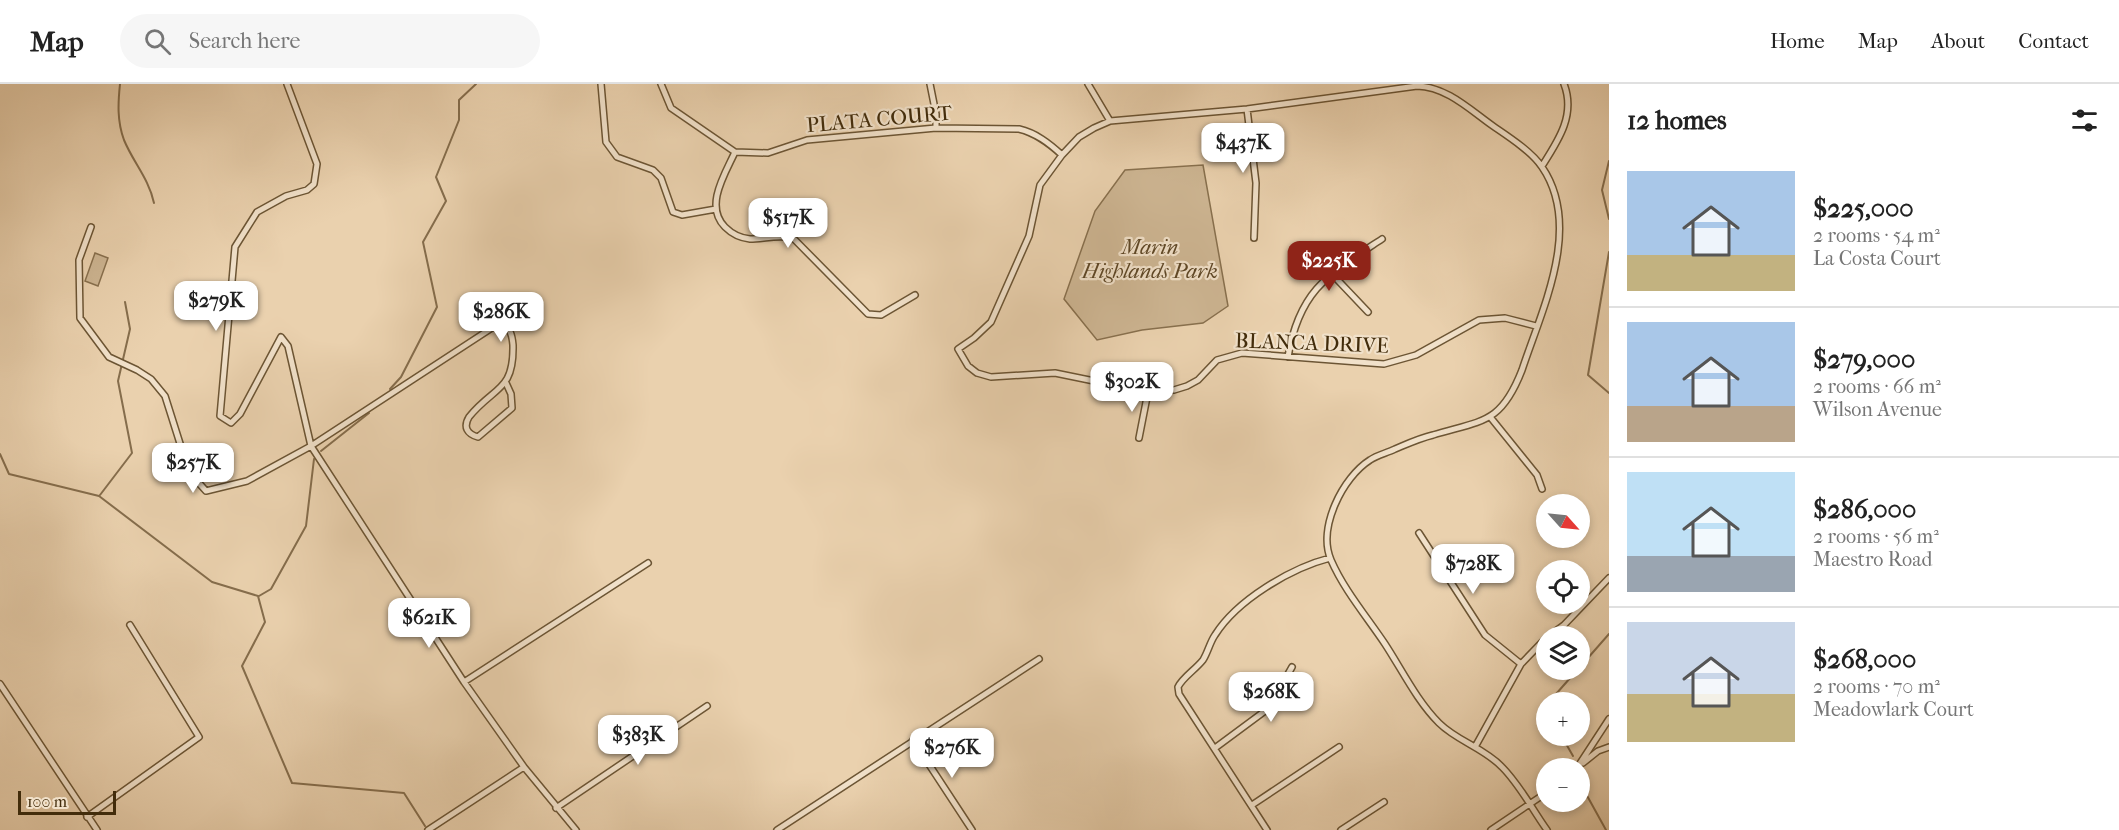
<!DOCTYPE html>
<html lang="en">
<head>
<meta charset="utf-8">
<style>
	:root { --surface:#fff; --page:#f6f6f6; --text:#222; --muted:#767676; --line:#e0e0e0; --accent:#8f2418 }
	body { margin:0; font-family:"IM FELL French Canon",serif; background:var(--page); color:var(--text); height:100vh; display:flex; flex-direction:column; font-size:22px; white-space:nowrap }
	* { box-sizing:border-box; margin:0 }
	p { font-size:20px; color:var(--muted) }
	.icon { flex:none; width:33px; height:33px; fill:none; stroke:currentColor; stroke-width:2; stroke-linecap:round; stroke-linejoin:round }
	.map { position:relative; flex:1; overflow:hidden }
	.drawer { display:flex; flex-direction:column; background:var(--surface); width:510px }
	.drawer>* { flex:none }
	.needle { width:39px; rotate:117deg }
	.tools { position:absolute; left:1536px; top:410px; display:grid; gap:12px }
	.tools a { display:grid; place-items:center; width:54px; height:54px; border-radius:50%; background:var(--surface); box-shadow:0 3px 9px #0003; font-size:30px }
	.scale { position:absolute; left:18px; bottom:15px; width:98px; box-sizing:border-box; padding-left:6px; border:3px solid #422c0b; border-top:0; font-size:16px; line-height:21px; white-space:nowrap; color:#422c0b; -webkit-text-stroke:4px #f1e1ca; paint-order:stroke }
	.price { position:absolute; translate:-50% -51px; padding:0 14px; border-radius:12px; background:#fff; color:#222; font-size:20px; line-height:39px; filter:drop-shadow(0 2px 3px #0008) }
	.price::after { content:''; position:absolute; left:50%; top:36px; width:18px; height:14px; margin-left:-9px; background:inherit; clip-path:polygon(0 0,100% 0,50% 100%) }
	.price.on { background:var(--accent); color:#fff }
	ul { padding:0; list-style:none }
	li { display:flex; align-items:center; gap:18px; height:150px; padding:0 18px }
	li+li { border-top:2px solid var(--line) }
	li span { display:grid; place-items:center; flex:none; width:168px; height:120px; border-radius:0px; color:#555 }
	li>.icon { margin-inline-start:auto }
	span .icon { width:72px; height:72px; fill:#fffc; stroke-width:1 }
	li b { font-size:26px }
	h2 { display:flex; justify-content:space-between; align-items:center; height:72px; padding:0 18px; font-size:26px }
	header { display:flex; align-items:center; gap:36px; box-sizing:border-box; height:84px; padding:0 30px; background:var(--surface); border-bottom:2px solid var(--line) }
	header strong { font-size:28px }
	nav { display:flex; gap:33px; margin-inline-start:auto; font-size:21px }
	.search { width:420px; height:54px; background:var(--page); display:flex; align-items:center; gap:15px; box-sizing:border-box; padding:0 21px; border-radius:33px; color:var(--muted); font-size:22px }
	main { display:flex; flex:1; min-height:0 }
	.map>svg:first-child { display:block }
	.green { fill:#cdb592; stroke:#88704e; stroke-width:1.5 }
	.lines { fill:none; stroke-linecap:round; stroke-linejoin:round }
	.stream { stroke:#856d4c; stroke-width:2 }
	.street-casing { stroke:#6c5534; stroke-width:8 }
	.street { stroke:#f1e1ca; stroke-width:5 }
	.labels { text-anchor:middle; stroke-width:4.5; stroke-linejoin:round; paint-order:stroke }
	.street-label { font-size:21px; fill:#422c0b; stroke:#f1e1ca }
	.park-label { font-size:21px; font-style:italic; fill:#5e4726; stroke:#f1e1ca }
</style>
</head>
<body>
<header>
<strong>Map</strong>
<div class="search"><svg class="icon" aria-label="search" viewBox="0 0 24 24"><circle cx="10" cy="10" r="6"/><path d="M15 15l6 6"/></svg>Search here</div>
<nav><a>Home</a><a>Map</a><a>About</a><a>Contact</a></nav>
</header>
<main>
<div class="map">
<svg width="1609" height="746" viewBox="0 0 1609 746">
	<rect width="100%" height="100%" fill="#ead1ae"/>
	<filter id="stains"><feTurbulence type="fractalNoise" baseFrequency=".00333" numOctaves="4"/><feColorMatrix values="0 0 0 0 .2 0 0 0 0 .09 0 0 0 0 .02 0 0 0 .5 -.17"/></filter>
	<radialGradient id="worn" r=".72"><stop offset=".6" stop-color="#630" stop-opacity="0"/><stop offset="1" stop-color="#630" stop-opacity=".3"/></radialGradient>
	<path class="green" d="M1203,81l25,141 -25,17 -61,7 -45,10 -33,-41 31,-88 30,-41z
		M95,169l13,5 -10,28 -13,-5z"/>
	<g class="lines">
		<path class="stream" d="M120,0c-2,19 -3,37 4,56 9,22 25,39 30,63
			M1609,77l-7,29 7,29
			M1609,168l-21,123 21,18
			M390,305l11,-12 36,-70 -14,-65 23,-41 -10,-24 23,-57v-20l17,-16
			M321,367l48,-38
			M0,370l9,20 90,22 113,86 46,14 7,26 -23,44 50,117 112,10 21,33
			M100,411l32,-42 -14,-72 12,-52 -5,-27
			M259,512l12,-7 35,-63 8,-67
			M1580,583l29,-33
			M1549,618l29,-33
			M1546,620v4
			M1561,651l12,21
			M1585,708l21,38"/>
		<g class="street-casing">
			<path id="street" d="M287,0l30,80 -3,20 -7,6 -21,6 -29,16 -22,35 -15,169 11,7 9,-9 41,-77 7,9 23,100 153,236 60,85 52,63
				M601,0l5,58 11,15 36,13 8,8 12,34 9,3 34,-6
				M661,0l10,24 64,44 33,1 39,-13 129,-12 83,1c17,4 30,14 43,26
				M930,0l6,30v14
				M1088,0l22,37
				M1247,25l9,74 -2,55
				M735,68c-10,22 -31,54 -10,75 7,7 15,11 25,12 15,0 28,-5 43,-1l75,76 13,1 34,-20
				M1542,82c16,-25 34,-51 22,-82
				M91,143l-12,33 1,58 29,39 28,13 14,9 14,17 24,76 17,19 41,-10 64,-35 190,-124c9,6 11,12 12,23 1,47 -19,41 -44,72 -6,10 -2,17 9,20l34,-29 -1,-14 -5,-11
				M1331,189l37,39
				M1536,242l-31,-8 -26,2 -63,35 -32,9 -142,-11 -25,7 -19,20 -11,6 -13,4 -26,2 -93,-19 -64,4 -14,-4 -9,-7 -10,-17 16,-11 17,-16 38,-86 11,-51 22,-30 17,-18 15,-9 16,-7 137,-12 170,-23c30,1 52,23 76,40 16,11 38,25 49,41 41,60 0,142 -20,203 -21,54 -39,50 -89,65 -13,3 -26,9 -38,14 -8,4 -18,6 -25,11 -27,17 -53,68 -39,100 13,30 36,57 54,84 17,26 32,57 54,79 18,18 45,25 63,44 18,18 30,42 45,63
				M1288,273c11,-67 41,-83 94,-118
				M1491,334l46,57 5,14
				M1139,354l9,-46
				M1419,449l66,102 36,29
				M1549,552l15,-11 45,-47
				M464,598l184,-119
				M0,600l97,146
				M913,656l59,90
				M1475,663l46,-83 25,-26
				M1215,664l54,-40 23,-41
				M1583,679l15,-12 11,-4
				M1577,684l32,-49
				M1252,721l87,-58
				M556,724l151,-102
				M87,733l112,-80 -69,-112
				M428,746l96,-63
				M777,746l262,-171
				M1267,746l-88,-136 -1,-7c5,-10 17,-17 25,-27 5,-8 7,-18 12,-25 22,-35 76,-67 115,-77
				M1341,746l43,-28
				M1491,746l55,-37"/>
		</g>
		<use href="#street" class="street"/>
	</g>
	<g class="labels">
		<g class="street-label">
			<text transform="translate(879 35) rotate(-5)" y="7">PLATA COURT</text>
			<text transform="translate(1312 259) rotate(2)" y="7">BLANCA DRIVE</text>
		</g>
		<g class="park-label">
			<text x="1150" y="170">Marin<tspan x="1150" dy="24">Highlands Park</tspan></text>
		</g>
	</g>
	<rect width="100%" height="100%" filter="url(#stains)"/>
	<rect width="100%" height="100%" fill="url(#worn)"/>
</svg>
<div class="tools">
<a><svg class="needle" viewBox="-14 -14 28 28"><path d="M0-13l5 13h-10z" fill="#e53935"/><path d="M0 13l5-13h-10z" fill="#767676"/></svg></a>
<a><svg class="icon" aria-label="locate" viewBox="0 0 24 24"><circle cx="12" cy="12" r="6"/><path d="M12 2v4M12 18v4M2 12h4M18 12h4"/></svg></a>
<a><svg class="icon" aria-label="layers" viewBox="0 0 24 24"><path d="M12 4l9 5-9 5-9-5zM3 14l9 5 9-5"/></svg></a>
<a>+</a>
<a>−</a>
</div>
<div class="scale">100 m</div>
<b class="price" style="left:1243px;top:90px">$437K</b>
<b class="price" style="left:788px;top:165px">$517K</b>
<b class="price on" style="left:1329px;top:208px">$225K</b>
<b class="price" style="left:216px;top:248px">$279K</b>
<b class="price" style="left:501px;top:259px">$286K</b>
<b class="price" style="left:1132px;top:329px">$302K</b>
<b class="price" style="left:193px;top:410px">$257K</b>
<b class="price" style="left:1473px;top:511px">$728K</b>
<b class="price" style="left:429px;top:565px">$621K</b>
<b class="price" style="left:1271px;top:639px">$268K</b>
<b class="price" style="left:638px;top:682px">$383K</b>
<b class="price" style="left:952px;top:695px">$276K</b>
</div>
<section class="drawer">
<h2>12 homes<svg class="icon" aria-label="filters" viewBox="0 0 24 24"><path d="M4 7h16M4 17h16"/><circle cx="9" cy="7" r="2"/><circle cx="15" cy="17" r="2"/></svg></h2>
<ul>
<li><span style="background:linear-gradient(#a9c7e8 70%,#c2b280 0)"><svg class="icon" aria-label="home" viewBox="0 0 24 24"><path d="M3 11l9-7 9 7M6 9v11h12V9"/></svg></span><div><b>$225,000</b><p>2 rooms · 54 m²</p><p>La Costa Court</p></div></li>
<li><span style="background:linear-gradient(#a9c7e8 70%,#b9a48a 0)"><svg class="icon" aria-label="home" viewBox="0 0 24 24"><path d="M3 11l9-7 9 7M6 9v11h12V9"/></svg></span><div><b>$279,000</b><p>2 rooms · 66 m²</p><p>Wilson Avenue</p></div></li>
<li><span style="background:linear-gradient(#bfe0f5 70%,#9aa5b1 0)"><svg class="icon" aria-label="home" viewBox="0 0 24 24"><path d="M3 11l9-7 9 7M6 9v11h12V9"/></svg></span><div><b>$286,000</b><p>2 rooms · 56 m²</p><p>Maestro Road</p></div></li>
<li><span style="background:linear-gradient(#c9d6e8 60%,#c2b280 0)"><svg class="icon" aria-label="home" viewBox="0 0 24 24"><path d="M3 11l9-7 9 7M6 9v11h12V9"/></svg></span><div><b>$268,000</b><p>2 rooms · 70 m²</p><p>Meadowlark Court</p></div></li>
</ul>
</section>
</main>
</body>
</html>
